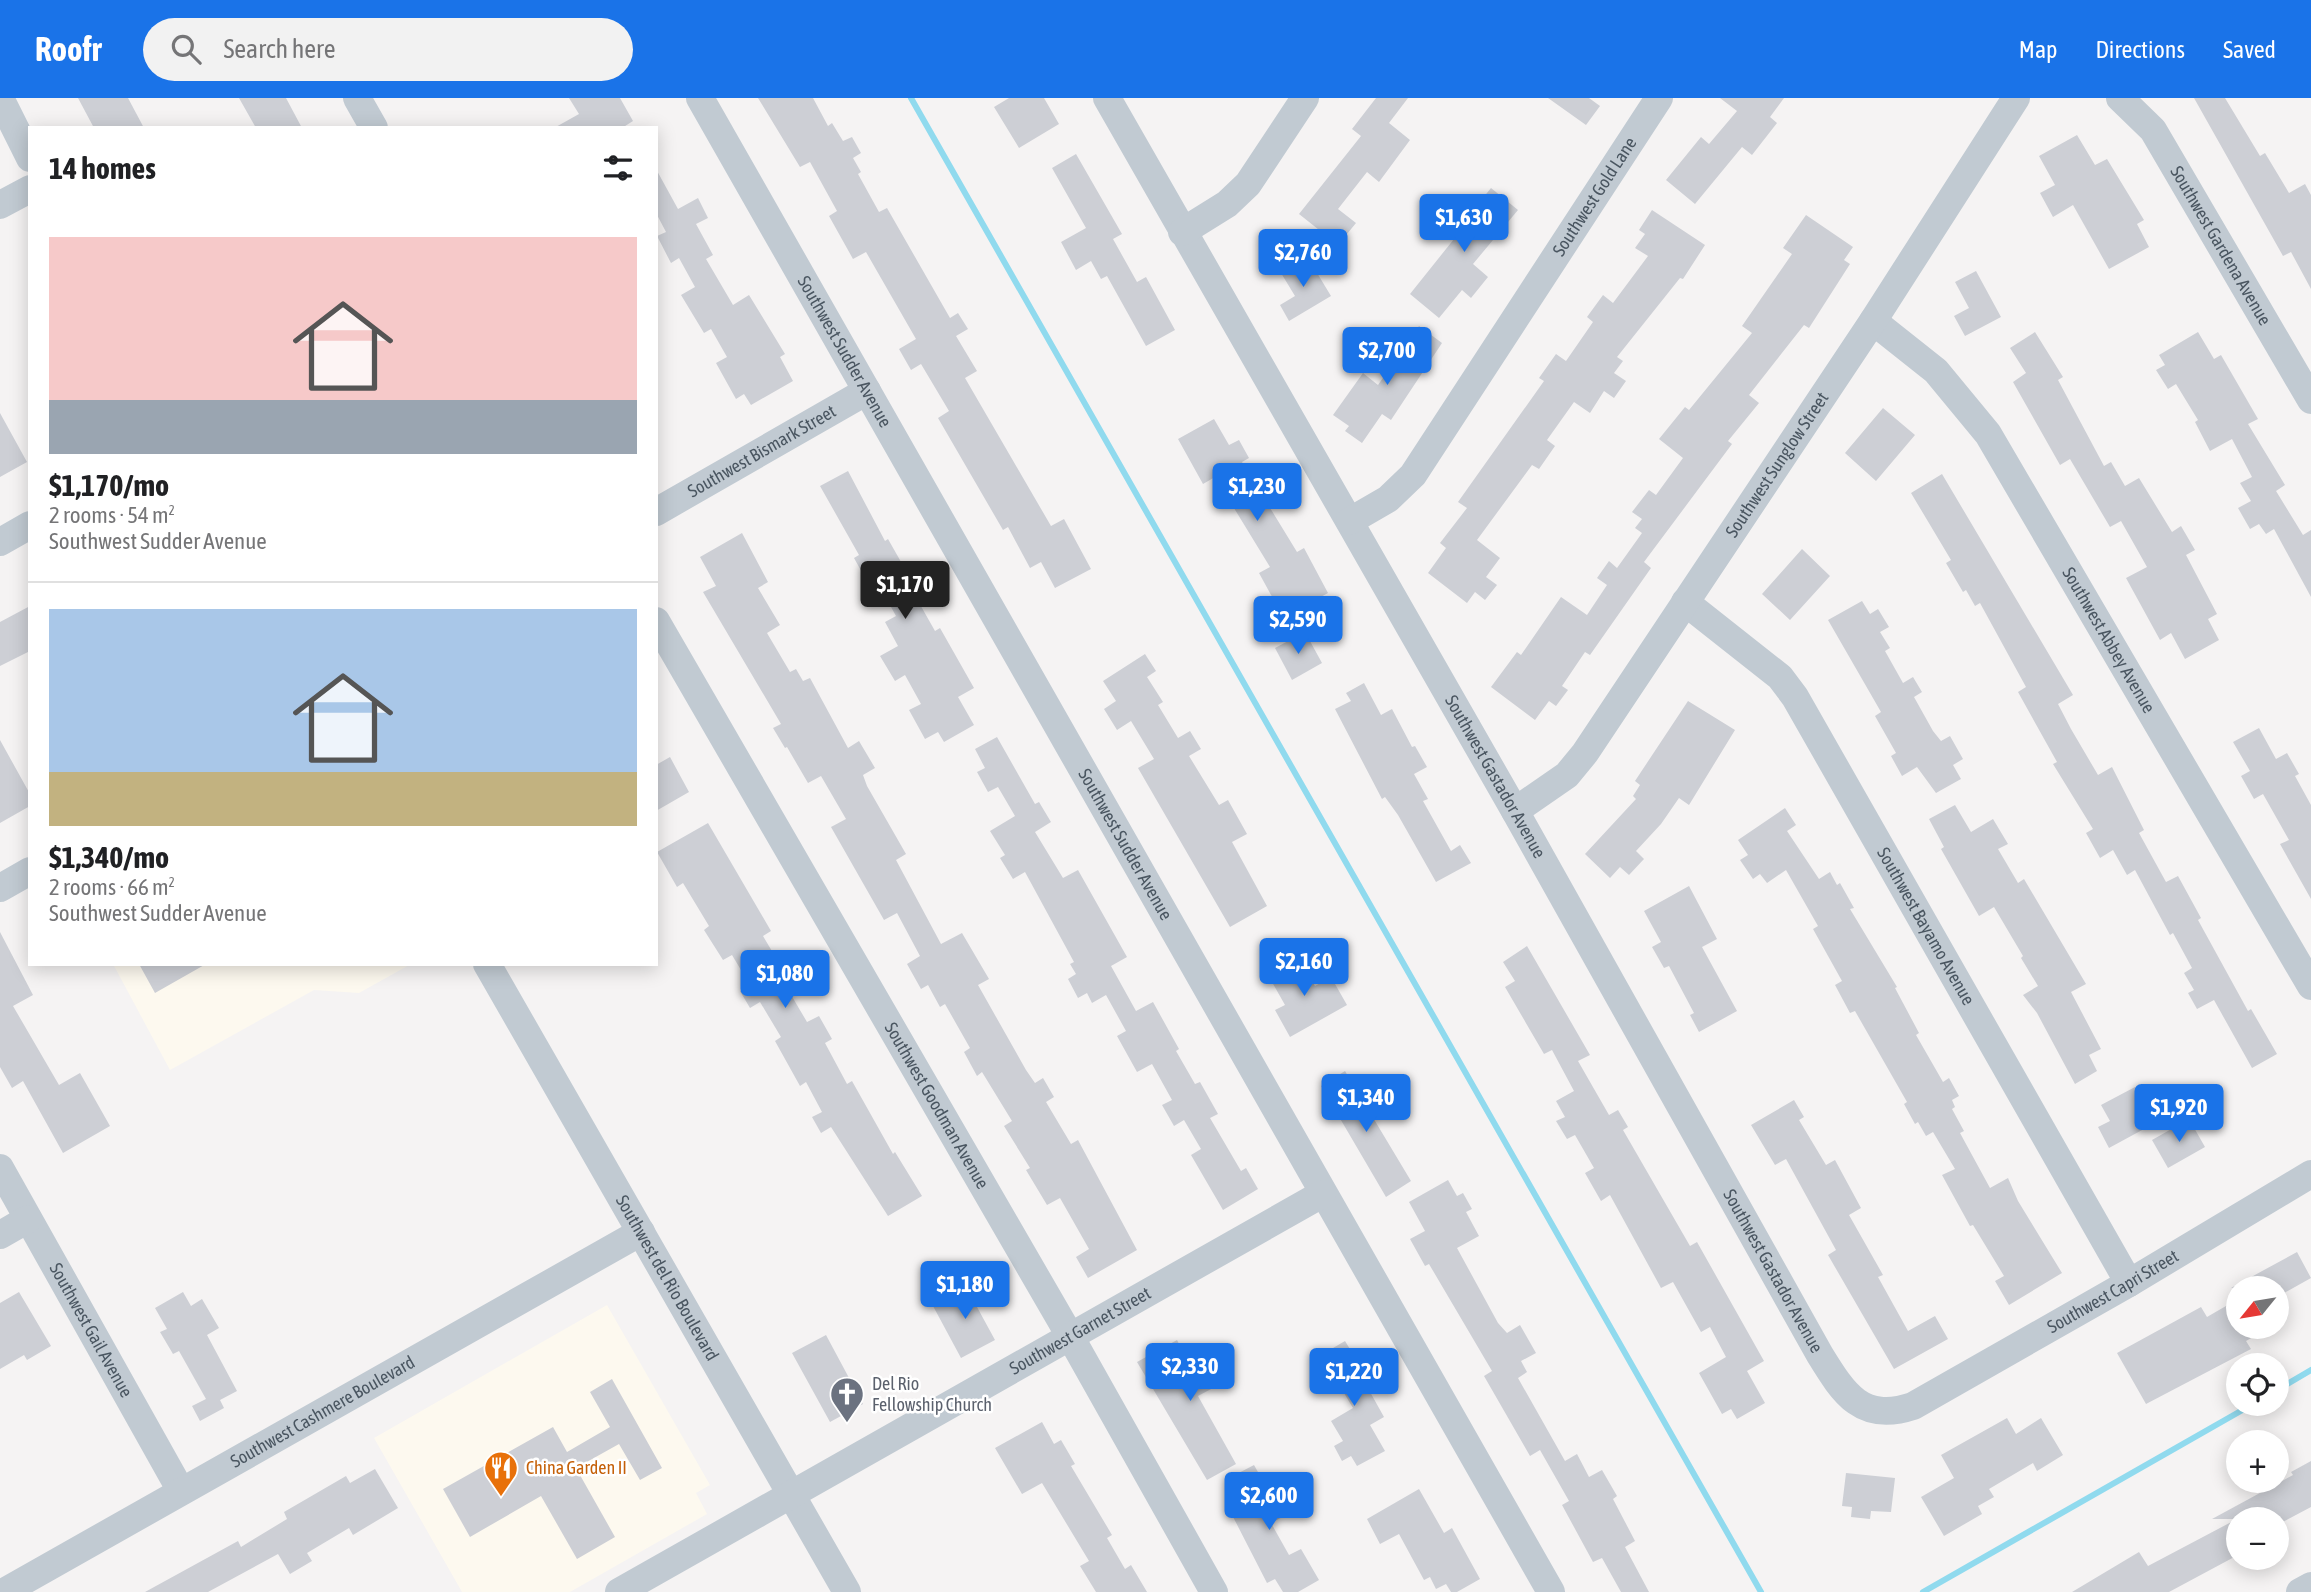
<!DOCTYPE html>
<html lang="en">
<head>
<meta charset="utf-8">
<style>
	:root { --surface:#fff; --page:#f2f2f2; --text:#202124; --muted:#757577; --line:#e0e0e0; --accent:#1a73e8 }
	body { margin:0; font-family:"Asap Condensed",sans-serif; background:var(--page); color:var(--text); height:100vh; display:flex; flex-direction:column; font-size:26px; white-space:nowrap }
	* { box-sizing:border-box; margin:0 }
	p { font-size:23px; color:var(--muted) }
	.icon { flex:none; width:38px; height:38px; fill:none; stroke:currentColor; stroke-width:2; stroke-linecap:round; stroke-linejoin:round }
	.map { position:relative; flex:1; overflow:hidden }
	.sheet { position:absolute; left:28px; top:28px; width:630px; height:840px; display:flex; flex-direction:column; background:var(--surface); border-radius:0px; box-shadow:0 4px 18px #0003 }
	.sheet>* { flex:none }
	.needle { width:46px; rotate:240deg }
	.tools { position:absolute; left:2226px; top:1178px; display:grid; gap:14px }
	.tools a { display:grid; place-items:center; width:63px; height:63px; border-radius:50%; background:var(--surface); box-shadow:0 4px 18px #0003; font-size:35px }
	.price { position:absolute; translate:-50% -60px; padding:0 16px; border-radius:7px; background:var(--accent); color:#fff; font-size:23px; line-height:46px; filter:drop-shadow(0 2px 4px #0008) }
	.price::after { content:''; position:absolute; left:50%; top:42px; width:21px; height:16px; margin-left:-10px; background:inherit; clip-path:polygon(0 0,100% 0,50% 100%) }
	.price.active { background:#222; color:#fff }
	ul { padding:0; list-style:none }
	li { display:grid; align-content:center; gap:14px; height:371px; padding:0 21px }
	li+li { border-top:2px solid var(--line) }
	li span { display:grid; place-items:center; height:217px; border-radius:0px; color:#555 }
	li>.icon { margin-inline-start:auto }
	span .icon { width:126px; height:126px; fill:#fffc; stroke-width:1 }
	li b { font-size:30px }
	h2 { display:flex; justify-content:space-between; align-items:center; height:84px; padding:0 21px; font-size:30px }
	header { display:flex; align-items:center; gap:42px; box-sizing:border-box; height:98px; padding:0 35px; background:var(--accent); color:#fff }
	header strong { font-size:33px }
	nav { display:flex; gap:38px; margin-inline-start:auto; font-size:24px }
	.search { width:490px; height:63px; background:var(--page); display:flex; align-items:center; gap:18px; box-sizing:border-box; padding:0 24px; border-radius:38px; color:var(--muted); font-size:26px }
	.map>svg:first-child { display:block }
	.commercial { fill:#fdf9ef }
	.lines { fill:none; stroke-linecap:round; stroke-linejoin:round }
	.stream { stroke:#90daee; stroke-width:6 }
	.building { fill:#cdcfd5 }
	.minor { stroke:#c1cad2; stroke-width:28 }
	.labels { text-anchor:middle; stroke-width:5; stroke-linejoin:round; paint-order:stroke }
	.street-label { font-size:18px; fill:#4a5661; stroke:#fff }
	.worship-label { font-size:18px; fill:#5b616d; stroke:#fff; text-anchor:start }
	.food-label { font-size:18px; fill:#c56008; stroke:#fff; text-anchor:start }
</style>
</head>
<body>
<header>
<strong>Roofr</strong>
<div class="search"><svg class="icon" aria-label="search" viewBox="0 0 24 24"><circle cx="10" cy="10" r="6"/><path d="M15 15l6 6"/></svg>Search here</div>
<nav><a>Map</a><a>Directions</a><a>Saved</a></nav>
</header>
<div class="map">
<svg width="2311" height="1494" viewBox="0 0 2311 1494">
	<rect width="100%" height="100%" fill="#f5f3f3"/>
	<path class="commercial" d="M113,866h298l-52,29 -45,-3 -144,80z
		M607,1207l103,180 -14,8 11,21 -137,78h-108l-88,-154z"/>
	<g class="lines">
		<path class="stream" d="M911,0l850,1494
			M2277,1292l34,-20
			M1923,1494l330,-188"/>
	</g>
	<path class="building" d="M78,0h50l16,30h-50z
		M239,0h47l16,30h-46z
		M569,0h51l13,23 -11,7h-68l25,-14z
		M758,0h55l15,28 4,-3 11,18 9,-4 9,16 -8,5 8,14 -3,2 21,38 8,-4 63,110 8,-5 10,16 -12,7 21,35 -12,7 86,148 13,-7 27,50 -36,19 -14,-26 -11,6 -22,-41 -5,3 -65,-112 11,-7 -28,-47 -10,6 -12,-21 17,-10 -50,-87 -13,7 -24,-43 8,-5 -27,-49 -10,5z
		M1009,0h35l15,26 -40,24 -25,-41z
		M1376,0h32l-19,25 21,17 -31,42 -12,-10 -29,37 18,14 -18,22 -39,-31 62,-78 -9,-7z
		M1548,0h41l11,8 -14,19z
		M1720,0h64l-14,19 7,6 -25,32 -10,-8 -47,57 -29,-24 35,-43 8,7 28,-33z
		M2194,0h31l35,58 5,-3 24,40 16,-9 6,11v94l-20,-37 -8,4z
		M2077,37l18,30 12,-6 37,61 -7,4 12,23 -40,22 -36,-64 -20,12 -13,-24 15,-8 -16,-29z
		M1076,56l46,80 -9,5 24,43 9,-5 29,53 -29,16 -39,-70 -6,3 -10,-18 -15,9 -15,-28 25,-14 -34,-60z
		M656,71l22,40 20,-11 10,20 -12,6 17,31 -7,4 27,46 16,-10 36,59 -5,3 13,24 -42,24 -7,-11 -8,5 -20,-36 11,-6 -16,-28 -7,4 -23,-38 14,-8 -16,-29 -8,5 -14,-27 9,-4 -10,-19z
		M1491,90l27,22 -45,54 15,13 -17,21 -9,-8 -23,28 -29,-24 52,-65 -7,-6 19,-23 4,4z
		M1652,112l53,35 -22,34 -3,-1 -63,79 6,4 -9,12 12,8 -12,17 -10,-7 -14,22 -16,-11 -27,38 8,6 -16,23 -7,-4 -55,75 23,18 -14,19 11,8 -12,15 -10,-8 -8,11 -39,-30 18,-25 -6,-5 27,-35 -9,-6 86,-121 -5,-3 17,-24 10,7 27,-39 -6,-5 16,-22 10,8 35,-47 -13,-8 10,-14 -6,-4z
		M1806,117l47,32 -9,13 6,4 -41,64 -5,-3 -55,70 10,8 -31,38 4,3 -88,118 7,6 -61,87 -5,-3 -23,34 6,4 -12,16 -7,-5 -14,19 -44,-33 26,-35 4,3 40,-58 26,18 20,-30 -10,-7 12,-17 8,7 25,-35 -7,-5 7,-9 -10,-7 17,-22 7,5 27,-37 -24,-19 26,-32 4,3 63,-77 -10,-7 50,-72 -9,-6z
		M1308,160l23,38 -42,25 -9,-16 15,-9 -14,-23z
		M1976,173l25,46 -36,19 -11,-20 15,-8 -14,-26z
		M1419,228l23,17 -51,77 -9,-6 -20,29 -17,-12 4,-5 -16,-11 30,-42 15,12z
		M2035,234l28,45 -5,3 46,86 7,-4 14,24 14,-8 33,54 9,-6 14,24 -9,5 31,59 -9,5 11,21 -34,19 -14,-26 -11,7 -34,-62 21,-11 -26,-46 -11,6 -40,-68 -10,6 -47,-83 13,-9 -16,-25z
		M2198,234l16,27 7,-4 37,64 -10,5 37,61 -9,6 27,44 8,-5v67l-37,-68 -8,5 -7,-10 -9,5 -12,-21 13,-7 -11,-18 12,-6 -20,-38 -22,12 -15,-29 3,-2 -22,-36 -8,5 -12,-19 9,-5 -6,-10z
		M1883,310l32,27 -39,46 -31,-28z
		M0,315l27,49 -27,15z
		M1214,321l15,26 10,-5 10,18 -7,4 55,90 7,-4 24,45 -22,12 9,16 -23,12 -33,-60 11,-6 -55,-90 -12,7 -25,-45z
		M848,373l37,70 3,-2 25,44 -4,2 26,46 5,-3 34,60 -16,9 16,28 -30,17 -6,-10 -13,7 -16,-29 12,-6 -16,-29 -10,6 -15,-25 18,-10 -13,-24 11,-6 -20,-36 -7,5 -15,-27 5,-3 -39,-69z
		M1942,376l131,221 -15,9 13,25 27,46 14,-8 32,63 -5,3 27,49 12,-6 23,42 -3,2 50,91 3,-2 26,45 -25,14 -38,-68 -17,9 -9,-16 6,-3 -10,-17 8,-5 -19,-35 -3,2 -35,-65 -8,5 -14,-25 -13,8 -14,-25 7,-4 -40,-65 4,-2 -39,-70 8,-5 -46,-84 -5,3 -9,-16 -3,2 -17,-29 5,-3 -40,-67z
		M742,435l26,49 -10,6 22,37 -13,8 23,39 6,-3 7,12 7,-3 38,70 11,-7 16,27 -12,7 4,11 39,68 -10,6 45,84 21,-11 27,46 -11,6 48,85 9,13 8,-5 11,19 -8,5 25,42 7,-4 59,110 -49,28 -12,-21 13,-8 -29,-51 -13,7 -21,-35 4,-2 -26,-42 8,-5 -30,-49 -5,4 -13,-24 6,-4 -25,-44 -5,3 -12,-22 -7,4 -14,-25 13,-8 -23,-43 -13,7 -53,-93 15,-8 -25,-43 -13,7 -21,-36 -2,1 -12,-20 8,-4 -78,-132 13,-6 -16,-29z
		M1802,451l28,27 -40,44 -28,-26z
		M1862,503l8,13 8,-5 11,18 -9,5 10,16 -5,3 18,32 10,-6 9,15 -8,5 19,34 8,10 9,-5 13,23 -10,6 8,14 -25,14 -19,-26 -15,9 -11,-20 5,-3 -21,-37 6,-4 -53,-92z
		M30,508v45l-30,15v-44z
		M1305,534l17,31 -30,17 -17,-32z
		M1145,556l11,17 -9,6 16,25 -5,3 20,33 12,-7 11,18 -12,7 30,49 9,-5 19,34 -15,8 35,64 -37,21 -92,-159 16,-9 -23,-38 -14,9 -13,-21 12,-8 -13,-20z
		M1364,585l17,32 11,-6 20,38 3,-1 12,21 -13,7 14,25 -5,2 28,50 9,-6 11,18 -35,19 -38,-67 -13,-18 -3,2 -47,-90 16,-8 -5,-8z
		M1688,603l47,29 -46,75 -10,-7 -18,26 -25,27 8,8 -15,16 -9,-8 -10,11 -25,-24 51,-55 -3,-3 7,-11 -5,-4z
		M2259,630l17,31 11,-6 12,21 -4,2 16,29v94l-31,-55 9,-4 -26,-46 -9,5 -13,-23 9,-5 -17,-29z
		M997,639l38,67 4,-2 12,20 -16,10 28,46 15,-8 49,87 -16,9 25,45 17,-9 26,47 -3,2 19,33 5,-2 18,32 -8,4 31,53 5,-3 12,21 -35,21 -32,-55 10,-6 -17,-29 -10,6 -12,-21 10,-5 -20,-36 -15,8 -20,-36 9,-5 -20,-36 -14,8 -5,-10 -9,5 -10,-19 8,-5 -6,-10 4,-2 -49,-90 -12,7 -13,-21 5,-3 -15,-24 25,-15 -17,-29 -10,5 -11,-20 8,-4 -10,-19z
		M0,642l30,54v12l-30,17z
		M670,659l19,35 -33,19v-46z
		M1955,707l16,27 22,-13 15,25 -10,5 20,34 6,-4 62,105 -15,8 30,57 -12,6 8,16 -22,13 -38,-71 -14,-18 15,-9 -17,-28 2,-2 -29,-49 -15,9 -38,-67 3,-2 -15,-28z
		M1785,710l11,17 -9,6 32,48 11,-7 7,13 3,-2 14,25 -4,1 47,78 -2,1 24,45 -3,2 27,47 6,-4 10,18 -7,4 3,7 -3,2 12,22 -4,2 30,55 18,-10 10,23 44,72 -53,32 -14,-24 9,-5 -31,-51 -3,1 -28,-51 13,-6 -22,-37 -7,4 -8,-14 -3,2 -11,-20 3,-2 -52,-91 -5,2 -15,-28 7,-4 -29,-52 5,-3 -32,-56 -19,13 -7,-9 -7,5 -13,-19 8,-5 -10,-15z
		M708,725l63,108 -8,5 29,49 -5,3 20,34 12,-6 13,23 -7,4 22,41 5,-3 41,73 2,-2 27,44 -34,20 -57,-89 -10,6 -9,-16 10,-5 -16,-30 -6,4 -25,-45 6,-4 -21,-35 -10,6 -10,-17 10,-6 -18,-30 -9,5 -19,-30 5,-4 -26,-43 -6,4 -20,-35z
		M1689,788l28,53 -15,8 35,64 -38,21 -9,-17 4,-2 -25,-47 -5,2 -12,-21 9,-5 -17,-31z
		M0,834l33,63 -20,11 46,79 21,-12 30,53 -47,27 -40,-72 -11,7 -12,-21z
		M1527,848l63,109 -12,6 31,54 9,-5 10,17 -5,3 67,116 7,-4 67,119 -17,10 18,32 -28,16 -6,-10 -9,5 -23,-41 27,-16 -16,-30 -9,5 -28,-50 -12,6 -51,-93 -9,6 -16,-28 9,-5 -19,-33 -8,4 -11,-18 9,-4 -9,-16 18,-10 -22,-41 -8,4 -39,-67 10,-6 -12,-19z
		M1299,860l16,28 16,-9 16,28 -57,32 -15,-27 10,-5 -17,-30z
		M139,866h67l-51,29z
		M1345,973l66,110 -25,16 -65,-111z
		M2135,989l20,36 -46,25 -11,-21 12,-6 -9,-16z
		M1794,1002l10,17 -5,3 27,45 9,-5 26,48 -12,7 34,60 -5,2 30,54 27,-15 13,23 -54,30 -66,-114 8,-5 -50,-91 -11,6 -24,-40z
		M2189,1021l16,28 -37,21 -16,-28z
		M1448,1082l9,16 6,-3 9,16 -6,3 13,24 -22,12 41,75 9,10 13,-8 16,28 -15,8 6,11 -9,6 47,83 12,-7 12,23 13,-7 15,26 -4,3 22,42 -10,6 24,45h-28l-19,-34 -9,4 -31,-57 7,-4 -29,-51 -10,6 -46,-80 8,-5 -63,-107 -4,2 -15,-27 15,-8 -16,-29z
		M2297,1154l14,26 -34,19v-9h-46z
		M972,1186l11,20 -6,3 18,33 -34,18 -28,-52z
		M19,1194l32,54 -24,14 -3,-5 -24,14v-66z
		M183,1194l8,14 11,-7 17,29 -12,7 30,56 -17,9 4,8 -24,13 -8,-15 14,-7 -27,-48 -6,3 -13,-22 7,-3 -12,-21z
		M2238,1201v27h34l-26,15 5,8 -105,55 -29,-51 84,-46 6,10z
		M826,1237l37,69 -33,18 -38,-69z
		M1177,1242l14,27 22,-13 15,26 -30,16 38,68 -29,16 -70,-118z
		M1345,1243l19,31 -4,2 24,43 -14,8 15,26 -28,15 -6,-10 -9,5 -8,-15 9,-5 -12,-20 22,-13 -32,-53z
		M612,1281l50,89 -22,12 -21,-36 -43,24 39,69 -38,22 -36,-63 -71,41 -27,-48 110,-62 14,25 43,-25 -20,-35z
		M2007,1320l9,16 25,-16 22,37 -26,16 -4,-8 -44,26 5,8 -16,9 4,8 -38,22 -23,-39 33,-19 -13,-23z
		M1042,1324l12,22 7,-4 14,24 -4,2 41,69 -5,3 18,31 6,-4 16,27h-51l-16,-26 9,-5 -47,-78 -20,11 -27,-46z
		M2311,1363v46l-34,18v-6h-39v36l-69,37h-97l67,-40 9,14 89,-47h-25l81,-44 -2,-3z
		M1254,1367l13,23 9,-5 16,29 -21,11 18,32 12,-6 18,31 -21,12h-15l-8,-13 -8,4 -37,-72 13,-7 -14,-26z
		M375,1371l23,39 -45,27 -4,-7 -42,25 5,8 -22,13 -12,-20 -70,38h-63l93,-51 3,6 46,-28 -3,-7 62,-36 4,7z
		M1846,1375l49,5 -4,34 -20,-1 -1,8 -19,-2 1,-10 -10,-1z
		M1419,1391l25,44 8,-5 28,51 -23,13h-6l-5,-8 -10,5 -6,-12 -6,3 -25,-46 -19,10 -13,-25z"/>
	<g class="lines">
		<g class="minor">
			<path d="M0,0l30,60"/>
			<path d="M357,0l17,30"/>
			<path id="s1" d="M700,0l851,1494"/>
			<path id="s2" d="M1107,0l408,713 305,544c24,39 42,68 93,51l216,-123 182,-109"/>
			<path id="s3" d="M2120,0l33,32 158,270"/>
			<path d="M0,107l30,-16"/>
			<path d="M1182,134l45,-28 21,-20 57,-86"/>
			<path id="s4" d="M1873,223l63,50 52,63 323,552"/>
			<path id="s5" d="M656,414l211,-121"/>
			<path id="s6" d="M1350,423l38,-22 25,-24 246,-377"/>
			<path d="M0,444l30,-17"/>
			<path id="s7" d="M1685,504l95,75 15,20 334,586"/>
			<path id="s8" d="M656,523l414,715 144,256"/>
			<path id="s9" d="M1515,713l52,-36 18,-22 288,-432 143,-223"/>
			<path d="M0,790l30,-17"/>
			<path id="s10" d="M487,866l360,628"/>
			<path id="s11" d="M0,1070l181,323"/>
			<path d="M0,1137l28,-16"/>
			<path id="s12" d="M4,1494l637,-360"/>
			<path id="s13" d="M619,1494l703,-398"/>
			<path d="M2300,1494l11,-6"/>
		</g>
	</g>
	<defs>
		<g id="church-pin" transform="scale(1.75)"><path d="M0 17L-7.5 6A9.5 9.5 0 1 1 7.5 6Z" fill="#6b7280" stroke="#fff"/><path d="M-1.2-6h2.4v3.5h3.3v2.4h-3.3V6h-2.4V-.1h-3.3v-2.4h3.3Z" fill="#fff"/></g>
		<g id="restaurant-pin" transform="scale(1.75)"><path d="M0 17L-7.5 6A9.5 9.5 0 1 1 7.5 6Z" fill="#e8710a" stroke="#fff"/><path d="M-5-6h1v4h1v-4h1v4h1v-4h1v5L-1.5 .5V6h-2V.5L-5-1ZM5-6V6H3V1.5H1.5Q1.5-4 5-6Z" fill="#fff"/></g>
	</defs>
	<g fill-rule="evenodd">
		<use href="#church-pin" x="847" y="1296"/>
		<use href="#restaurant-pin" x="501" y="1370"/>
	</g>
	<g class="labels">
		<g class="street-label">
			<text dy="6" stroke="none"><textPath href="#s6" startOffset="411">Southwest Gold Lane</textPath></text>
			<text dy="6" stroke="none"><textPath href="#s3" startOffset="180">Southwest Gardena Avenue</textPath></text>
			<text dy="6" stroke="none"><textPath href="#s1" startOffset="292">Southwest Sudder Avenue</textPath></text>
			<text dy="6" stroke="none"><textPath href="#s5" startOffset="122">Southwest Bismark Street</textPath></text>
			<text dy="6" stroke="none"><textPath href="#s9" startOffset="438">Southwest Sunglow Street</textPath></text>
			<text dy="6" stroke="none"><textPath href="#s4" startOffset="401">Southwest Abbey Avenue</textPath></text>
			<text dy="6" stroke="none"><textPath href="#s2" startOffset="782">Southwest Gastador Avenue</textPath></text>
			<text dy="6" stroke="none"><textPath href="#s1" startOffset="859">Southwest Sudder Avenue</textPath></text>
			<text dy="6" stroke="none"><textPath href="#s7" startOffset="410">Southwest Bayamo Avenue</textPath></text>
			<text dy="6" stroke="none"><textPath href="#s8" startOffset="560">Southwest Goodman Avenue</textPath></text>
			<text dy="6" stroke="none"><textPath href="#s2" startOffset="1349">Southwest Gastador Avenue</textPath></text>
			<text dy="6" stroke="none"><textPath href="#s10" startOffset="362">Southwest del Rio Boulevard</textPath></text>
			<text dy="6" stroke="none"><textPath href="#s2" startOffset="1794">Southwest Capri Street</textPath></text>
			<text dy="6" stroke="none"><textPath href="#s11" startOffset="186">Southwest Gail Avenue</textPath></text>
			<text dy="6" stroke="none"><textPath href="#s13" startOffset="530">Southwest Garnet Street</textPath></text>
			<text dy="6" stroke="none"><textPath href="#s12" startOffset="366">Southwest Cashmere Boulevard</textPath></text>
		</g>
		<g class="worship-label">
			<text x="872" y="1292">Del Rio<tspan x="872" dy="21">Fellowship Church</tspan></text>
		</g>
		<g class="food-label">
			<text x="526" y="1376">China Garden II</text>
		</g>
	</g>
</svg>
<div class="tools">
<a><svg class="needle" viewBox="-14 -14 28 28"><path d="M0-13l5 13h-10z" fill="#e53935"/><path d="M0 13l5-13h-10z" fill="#757577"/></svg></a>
<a><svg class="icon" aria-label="locate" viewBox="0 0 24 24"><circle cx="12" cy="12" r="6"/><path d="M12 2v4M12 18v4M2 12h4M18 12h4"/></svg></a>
<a>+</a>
<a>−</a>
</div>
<b class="price" style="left:1464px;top:156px">$1,630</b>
<b class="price" style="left:1303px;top:191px">$2,760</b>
<b class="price" style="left:1387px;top:289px">$2,700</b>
<b class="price" style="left:1257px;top:425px">$1,230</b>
<b class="price active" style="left:905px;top:523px">$1,170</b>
<b class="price" style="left:1298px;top:558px">$2,590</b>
<b class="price" style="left:1304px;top:900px">$2,160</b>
<b class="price" style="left:785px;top:912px">$1,080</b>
<b class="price" style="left:1366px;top:1036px">$1,340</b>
<b class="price" style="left:2179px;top:1046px">$1,920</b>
<b class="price" style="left:965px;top:1223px">$1,180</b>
<b class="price" style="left:1190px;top:1305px">$2,330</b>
<b class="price" style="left:1354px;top:1310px">$1,220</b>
<b class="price" style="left:1269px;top:1434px">$2,600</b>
<section class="sheet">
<h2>14 homes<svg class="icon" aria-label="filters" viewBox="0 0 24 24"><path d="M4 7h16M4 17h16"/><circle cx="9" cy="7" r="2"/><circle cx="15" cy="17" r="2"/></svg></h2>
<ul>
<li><span style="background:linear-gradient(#f6c9c9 75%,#9aa5b1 0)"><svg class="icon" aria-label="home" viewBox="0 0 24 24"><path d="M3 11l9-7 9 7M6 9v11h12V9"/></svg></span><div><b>$1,170/mo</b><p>2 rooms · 54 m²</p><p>Southwest Sudder Avenue</p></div></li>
<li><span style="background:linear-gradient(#a9c7e8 75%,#c2b280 0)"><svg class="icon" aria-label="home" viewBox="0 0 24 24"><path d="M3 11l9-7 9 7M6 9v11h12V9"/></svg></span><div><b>$1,340/mo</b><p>2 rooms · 66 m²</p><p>Southwest Sudder Avenue</p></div></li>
</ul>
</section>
</div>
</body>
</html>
